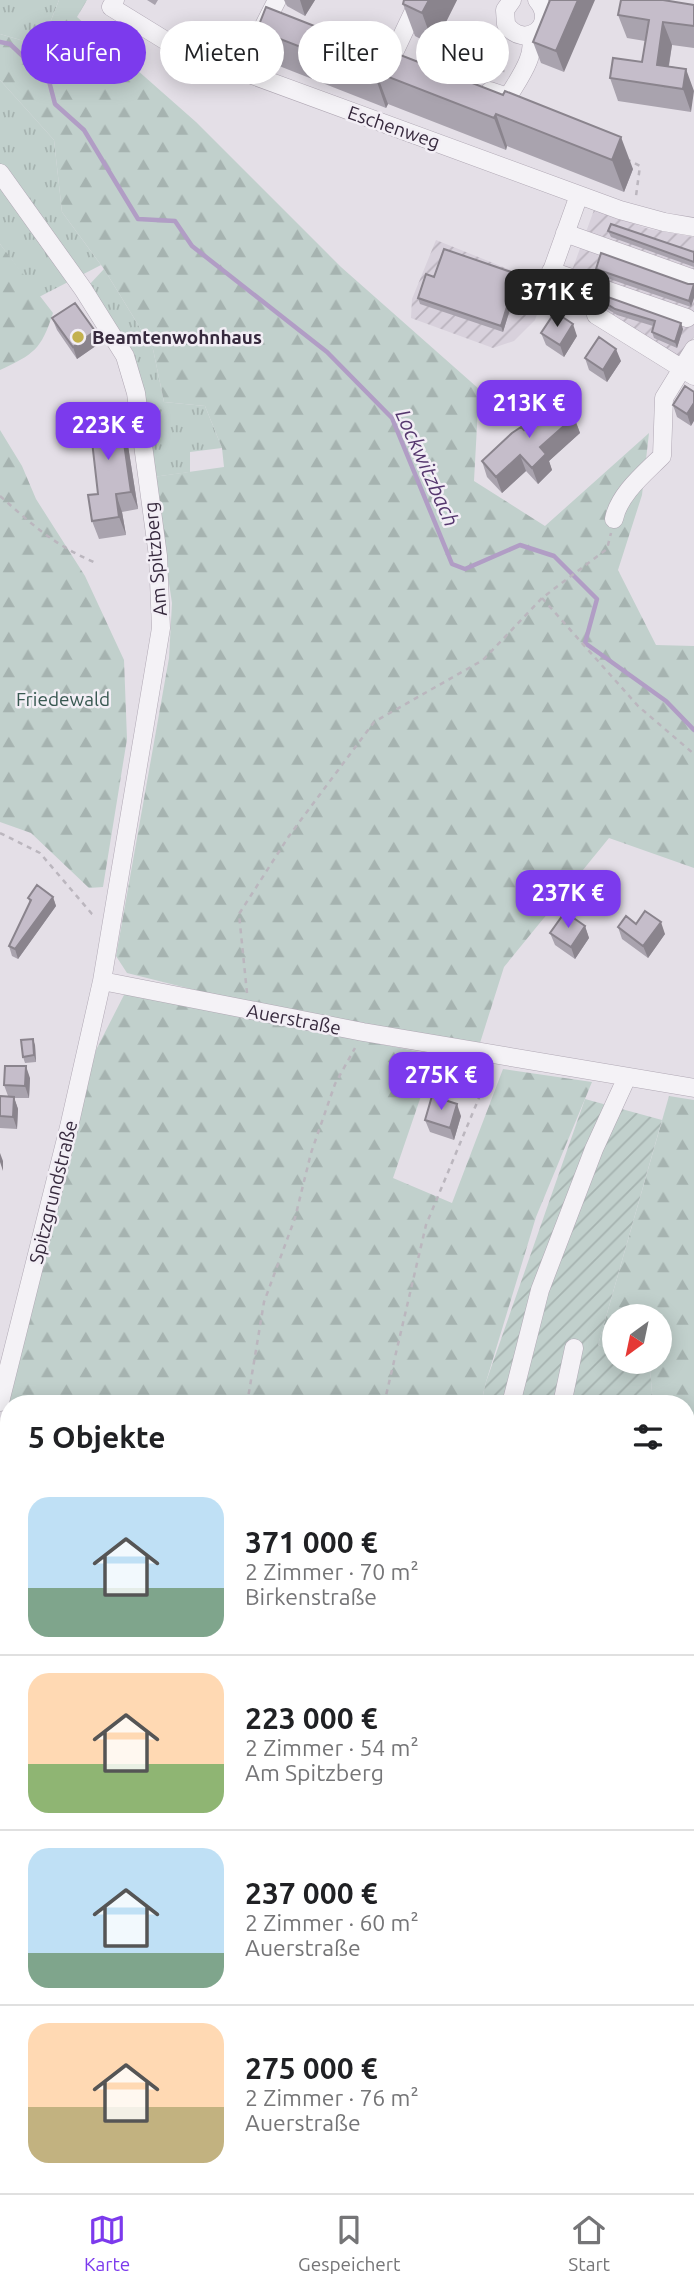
<!DOCTYPE html>
<html lang="de">
<head>
<meta charset="utf-8">
<style>
	:root { --surface:#fff; --page:#f6f6f6; --text:#202124; --muted:#757577; --line:#e0e0e0; --accent:#7c3aed }
	body { margin:0; font-family:Ubuntu,sans-serif; background:var(--page); color:var(--text); height:100vh; display:flex; flex-direction:column; font-size:26px; white-space:nowrap }
	* { box-sizing:border-box; margin:0 }
	p { font-size:23px; color:var(--muted) }
	.icon { flex:none; width:38px; height:38px; fill:none; stroke:currentColor; stroke-width:2; stroke-linecap:round; stroke-linejoin:round }
	.map { position:relative; flex:1; overflow:hidden }
	.panel { position:absolute; left:0px; top:1395px; width:695px; height:800px; display:flex; flex-direction:column; background:var(--surface); border-radius:28px 28px 0 0; box-shadow:0 4px 18px #0003 }
	.panel>* { flex:none }
	.banner { position:absolute; left:21px; top:21px; width:653px; height:63px; display:flex; gap:14px }
	.needle { width:46px; rotate:213deg }
	.controls { position:absolute; left:602px; top:1304px; display:grid; gap:14px }
	.controls a { display:grid; place-items:center; width:70px; height:70px; border-radius:50%; background:var(--surface); box-shadow:0 4px 18px #0003; font-size:35px }
	.price { position:absolute; translate:-50% -60px; padding:0 16px; border-radius:14px; background:var(--accent); color:#fff; font-size:23px; line-height:46px; filter:drop-shadow(0 2px 4px #0008) }
	.price::after { content:''; position:absolute; left:50%; top:42px; width:21px; height:16px; margin-left:-10px; background:inherit; clip-path:polygon(0 0,100% 0,50% 100%) }
	.price.active { background:#222; color:#fff }
	ul { padding:0; list-style:none }
	li { display:flex; align-items:center; gap:21px; height:175px; padding:0 28px }
	li+li { border-top:2px solid var(--line) }
	li span { display:grid; place-items:center; flex:none; width:196px; height:140px; border-radius:21px; color:#555 }
	li>.icon { margin-inline-start:auto }
	span .icon { width:84px; height:84px; fill:#fffc; stroke-width:1 }
	li b { font-size:30px }
	h2 { display:flex; justify-content:space-between; align-items:center; height:84px; padding:0 28px; font-size:30px }
	.chip { padding:0 24px; border-radius:32px; background:var(--surface); box-shadow:0 4px 18px #0003; font-size:24px; line-height:63px }
	.chip.active { background:var(--accent); color:#fff }
	.tabs { display:flex; justify-content:space-around; align-items:center; height:98px; border-top:2px solid var(--line); background:var(--surface); font-size:19px; color:var(--muted) }
	.tabs a { display:grid; justify-items:center; gap:4px }
	.tabs .active { color:var(--accent) }
	.map>svg:first-child { display:block }
	.industrial { fill:url(#industrial-furrows) }
	.grass { fill:url(#grass-tufts) }
	.forest { fill:url(#forest-firs) }
	.garden { fill:url(#garden-furrows) }
	.lines { fill:none; stroke-linecap:round; stroke-linejoin:round }
	.stream { stroke:#b19dc5; stroke-width:4.5 }
	.minor-casing { stroke:#b0a8b4; stroke-width:19 }
	.path { stroke:#bbb6be; stroke-width:2.5; stroke-dasharray:5 5; stroke-linecap:butt }
	.minor { stroke:#f4f2f6; stroke-width:18 }
	.wall { fill:#a9a3ae }
	.shaded-wall { fill:#8a848d }
	.building { fill:#c5bdca; stroke:#8a848d; stroke-width:2 }
	.poi-dot { fill:#c3b14e; stroke:#f2eef5; stroke-width:2.5 }
	.labels { text-anchor:middle; stroke-width:5; stroke-linejoin:round; paint-order:stroke }
	.street-label { font-size:19px; fill:#36293d; stroke:#f2eef5 }
	.poi-label { font-size:19px; font-weight:bold; fill:#36293d; stroke:#f2eef5; text-anchor:start }
	.park-label { font-size:19px; fill:#385851; stroke:#f2eef5 }
	.water-label { font-size:21px; font-style:italic; fill:#55376e; stroke:#f2eef5 }
</style>
</head>
<body>
<div class="map">
<svg width="694" height="2193" viewBox="0 0 694 2193">
	<defs>
		<pattern id="industrial-furrows" width="10" height="10" patternUnits="userSpaceOnUse" patternTransform="scale(1.75)"><rect width="10" height="10" fill="#d8d1dc"/><path d="M-1 1l2-2M0 10L10 0M9 11l2-2" fill="none" stroke="#bab3be"/></pattern>
		<pattern id="grass-tufts" width="24" height="20" patternUnits="userSpaceOnUse" patternTransform="scale(1.75)"><rect width="24" height="20" fill="#c1d0cc"/><path d="M3 7l-1-3M5 7V3M7 7l1-3M15 17l-1-3M17 17v-4M19 17l1-3" fill="none" stroke="#a6b3b0"/></pattern>
		<pattern id="forest-firs" width="22" height="20" patternUnits="userSpaceOnUse" patternTransform="scale(1.75)"><rect width="22" height="20" fill="#c1d0cc"/><path d="M5 1l3.5 6h-7zM16 11l3.5 6h-7z" fill="#a6b3b0"/></pattern>
		<pattern id="garden-furrows" width="10" height="10" patternUnits="userSpaceOnUse" patternTransform="scale(1.75)"><rect width="10" height="10" fill="#c1d0cc"/><path d="M-1 1l2-2M0 10L10 0M9 11l2-2" fill="none" stroke="#a6b3b0"/></pattern>
	</defs>
	<rect width="100%" height="100%" fill="#e4dfe7"/>
	<path class="industrial" d="M594,210l55,19 45,8v100l-17,22 -91,-51 -20,-21z
		M436,240l112,45 -13,35 -21,21 -21,7 -82,-30 1,-19z"/>
	<path class="grass" d="M0,0h59l-18,46 -41,-12z
		M0,80l54,60 8,72 39,53 -62,32 -39,-53z
		M104,269l49,80 11,53 41,4 17,42 -32,4v20l-37,5 -14,-98 -50,-94z"/>
	<path class="forest" d="M59,0h28l-10,17 119,105 145,145 138,122 -5,92 71,45 104,-93 -7,62 -24,75 38,75 38,1v222l-85,-30 -105,129 -24,76 -229,-39 -124,-31 -11,-17 53,-298 3,-55 -19,-126 71,-10 -2,-19 -17,-42 -41,-4 -11,-53 -49,-80 -42,-57 -8,-72 -54,-60v-46l41,12z
		M0,244l53,69c-12,37 -19,41 -53,57z
		M0,430l22,36 14,33 49,77 39,84 3,79 -24,148 -14,1 -58,-55 -31,-11z
		M125,993l310,62 -42,123 59,25 51,-134 89,13 -56,135 -50,165 -5,21 -472,1v782h320l-1,7h-328v-759l66,-270 30,-114z
		M669,1096l25,4v496l-8,38v-230l-33,-1 -3,-33 -9,-8h19v-46h-46v34l-16,-5z
		M376,2186h108l-1,7h-107z"/>
	<path class="garden" d="M585,1099l77,21 -64,225 16,5v12h27l9,8 3,33 -172,1 5,-22z
		M340,1395l47,8h-49z
		M694,1596v597h-211l1,-7h202v-552z
		M178,2186h36l-1,7h-37z
		M329,2186h47v7h-48z"/>
	<g class="lines">
		<path class="stream" d="M0,42l10,2 39,37 6,23 29,26 54,89 37,2 17,25 135,106 65,66 60,146 13,5 55,-24 34,11 43,43 -12,44 81,58 28,29"/>
		<g class="minor-casing">
			<path id="minor" d="M115,0l-4,7 78,48 52,16 379,139 44,12 30,5
				M512,0l-7,10 1,14c18,27 53,1 31,-24
				M391,59l28,-59
				M241,71l36,-71
				M490,91l18,6c9,-16 31,-44 21,-62
				M0,173l83,116 42,67 11,37 22,163 3,72 -59,353 -33,146 -69,275
				M565,233l129,46
				M551,271l136,47
				M550,276l29,-81
				M596,315l98,61
				M614,519c5,-25 30,-45 48,-63l2,-58 30,-49
				M102,981l261,51 331,56
				M511,1404l29,-114 54,-141 33,-72
				M562,1404l12,-56
				M686,1824l8,-31
				M686,2108h8
				M0,2149l9,-7
				M345,2193v-7
				M395,2193l2,-7
				M464,2193l1,-7
				M519,2193l2,-7
				M601,2193l1,-7
				M687,2193l7,-50"/>
		</g>
		<path class="path" d="M467,49c10,14 20,20 38,22
			M427,68c23,-13 47,-19 64,-41
			M626,159l14,7 -4,30
			M569,296l14,12
			M0,496c34,30 54,49 96,67
			M542,598l96,108 56,48
			M0,833l40,20 52,61 4,2
			M247,993l-8,-79 50,-78 85,-114 109,-62 59,-62 65,-49 4,-16
			M247,1404l17,-102 31,-84 16,-65 24,-69 20,-36
			M384,1404l42,-179 65,-156
			M0,1465l9,-38"/>
		<use href="#minor" class="minor"/>
	</g>
	<path class="wall" d="M147,0h11l-3,5z
		M284,0h31l-10,16 -18,-10z
		M457,0l-23,46 -19,-10 -12,-32z
		M550,0l14,72 -23,-9 -8,-21z
		M694,5v43l-22,-3 -3,21 17,3 5,43 -73,-11 -8,-23 32,-16 3,-21 -18,-3 -9,-23z
		M257,30l126,23 250,116 -9,23 -117,-46 -1,4 -118,-46 -2,4 -117,-46z
		M608,231l86,21v15l-83,-30z
		M596,269l92,15 3,23 -93,-32z
		M434,277l85,3 -16,52 -83,-28 -2,-6z
		M588,290l95,39 -6,19 -23,-10 -2,-6 1,-6 -36,-11 -16,-10h-14l-2,-6z
		M52,318l48,25 -23,16 -20,-29z
		M541,333l36,3 -13,21 -18,-12z
		M585,358l36,3 -14,21 -18,-12z
		M685,386l6,40 -14,-9 -4,-12z
		M100,405l1,4 14,-2 3,9 2,-1 6,18 12,76 -16,3 4,23 -27,4 -7,-18 6,-27z
		M574,417l6,16 -31,28 3,9 -14,14 -12,-13 -24,22 -15,-16 -5,-16 42,-31z
		M53,897l3,9 -38,53 -6,-3 -3,-10 21,-43 -2,-5z
		M636,924l29,10 -17,24 -26,-19 -4,-12z
		M585,926l4,12 -14,21 -20,-14 -5,-12z
		M35,1045l1,17 -11,1 -2,-6z
		M30,1078l-1,20h-15l4,11 -1,20 -17,-1v-32h8l-4,-11z
		M461,1116l-7,24 -24,-8 -5,-12z
		M686,1922l6,19 -6,-1z
		M686,2025l8,1v28l-5,-1 -3,-5z"/>
	<path class="shaded-wall" d="M300,0h15l-10,16z
		M429,0h28l-23,46 -12,-33z
		M578,0h17l-31,72 -8,-21z
		M663,22l9,23 -7,43 -8,-23z
		M686,69l8,22 -3,21 -8,-23z
		M376,72l12,32 -2,4 -11,-32z
		M496,114l11,32 -1,4 -12,-32z
		M621,137l12,32 -9,23 -12,-32z
		M517,274l2,6 -16,52 -2,-6z
		M694,285v13l-3,9 -2,-6z
		M681,323l2,6 -6,19 -2,-6z
		M573,324l4,12 -13,21 -4,-12z
		M95,331l5,12 -23,16 -4,-12z
		M616,349l5,12 -14,21 -4,-12z
		M694,403v18l-3,5 -4,-12z
		M120,415l6,18 12,76 -7,-17z
		M574,417l6,16 -31,28 3,9 -14,14 -6,-16 8,-21z
		M520,455l6,16 -24,22 -6,-16z
		M116,494l6,18 4,23 -7,-18z
		M53,897l3,9 -38,53 -3,-10z
		M661,922l4,12 -17,24 -5,-12z
		M585,926l4,12 -14,21 -4,-12z
		M33,1039l2,6 1,17 -2,-7z
		M26,1066l4,12 -1,20 -4,-12z
		M14,1097l4,12 -1,20 -4,-12z
		M457,1104l4,12 -7,24 -4,-12z
		M0,1153l3,8v10l-3,-9z
		M693,1923l1,10 -2,8 -2,-6z"/>
	<path class="building" d="M404,0h25l-7,13 -19,-9z
		M550,0h28l-22,51 -23,-9z
		M621,0h42l31,5v21l-31,-4 -6,43 29,4 -3,20 -73,-11 3,-20 29,4 7,-42 -31,-5z
		M266,7l117,46 2,-4 118,46 2,-4 116,46 -9,23 -116,-46 -2,4 -118,-46 -1,4 -118,-46z
		M611,224l83,28v10l-86,-31z
		M444,249l73,25 -16,52 -83,-28 8,-24 8,3z
		M601,253l87,31h6l-5,17 -93,-32z
		M588,290l93,33 -6,19 -23,-10 3,-11 -40,-12 -16,-10h-14z
		M75,303l20,28 -22,16 -21,-29z
		M555,312l18,12 -13,21 -19,-12z
		M599,337l17,12 -13,21 -18,-12z
		M685,386l9,6v11l-7,11 -14,-9z
		M557,399l17,18 -34,30 6,7 -14,14 -12,-13 -24,22 -14,-16 30,-28 9,-6 3,3z
		M100,405v4l15,-2 1,9 4,-1 11,77 -15,2 3,23 -27,4 -4,-26 10,-1 -10,-88z
		M37,885l16,12 -38,52 -6,-3 22,-46 -3,-2z
		M645,911l16,11 -18,24 -25,-19 8,-11 10,8z
		M565,912l20,14 -14,21 -21,-14z
		M33,1039l1,16 -11,2 -2,-17z
		M5,1066h21l-1,20 -21,-1z
		M0,1096l14,1 -1,20 -13,-1z
		M432,1096l25,8 -7,24 -25,-8z
		M686,1922l7,1 -3,12 -4,-1z
		M686,2025l8,1v17l-8,-2z"/>
	<circle class="poi-dot" cx="78" cy="337" r="7"/>
	<g class="labels">
		<g class="street-label">
			<text transform="translate(394 127) rotate(19)" y="7">Eschenweg</text>
			<text transform="translate(155 559) rotate(-95)" y="7">Am Spitzberg</text>
			<text transform="translate(294 1019) rotate(11)" y="7">Auerstraße</text>
			<text transform="translate(53 1192) rotate(-76)" y="7">Spitzgrundstraße</text>
		</g>
		<g class="poi-label">
			<text x="92" y="344">Beamtenwohnhaus</text>
		</g>
		<g class="park-label">
			<text x="63" y="706">Friedewald</text>
		</g>
		<g class="water-label">
			<text transform="translate(427 468) rotate(66)" y="7">Lockwitzbach</text>
		</g>
	</g>
</svg>
<div class="controls">
<a><svg class="needle" viewBox="-14 -14 28 28"><path d="M0-13l5 13h-10z" fill="#e53935"/><path d="M0 13l5-13h-10z" fill="#757577"/></svg></a>
</div>
<b class="price active" style="left:557px;top:329px">371K €</b>
<b class="price" style="left:529px;top:440px">213K €</b>
<b class="price" style="left:108px;top:462px">223K €</b>
<b class="price" style="left:568px;top:930px">237K €</b>
<b class="price" style="left:441px;top:1112px">275K €</b>
<div class="banner">
<a class="chip active">Kaufen</a>
<a class="chip">Mieten</a>
<a class="chip">Filter</a>
<a class="chip">Neu</a>
</div>
<section class="panel">
<h2>5 Objekte<svg class="icon" aria-label="filters" viewBox="0 0 24 24"><path d="M4 7h16M4 17h16"/><circle cx="9" cy="7" r="2"/><circle cx="15" cy="17" r="2"/></svg></h2>
<ul>
<li><span style="background:linear-gradient(#bfe0f5 65%,#7fa58c 0)"><svg class="icon" aria-label="home" viewBox="0 0 24 24"><path d="M3 11l9-7 9 7M6 9v11h12V9"/></svg></span><div><b>371 000 €</b><p>2 Zimmer · 70 m²</p><p>Birkenstraße</p></div></li>
<li><span style="background:linear-gradient(#ffd9b3 65%,#8fb573 0)"><svg class="icon" aria-label="home" viewBox="0 0 24 24"><path d="M3 11l9-7 9 7M6 9v11h12V9"/></svg></span><div><b>223 000 €</b><p>2 Zimmer · 54 m²</p><p>Am Spitzberg</p></div></li>
<li><span style="background:linear-gradient(#bfe0f5 75%,#7fa58c 0)"><svg class="icon" aria-label="home" viewBox="0 0 24 24"><path d="M3 11l9-7 9 7M6 9v11h12V9"/></svg></span><div><b>237 000 €</b><p>2 Zimmer · 60 m²</p><p>Auerstraße</p></div></li>
<li><span style="background:linear-gradient(#ffd9b3 60%,#c2b280 0)"><svg class="icon" aria-label="home" viewBox="0 0 24 24"><path d="M3 11l9-7 9 7M6 9v11h12V9"/></svg></span><div><b>275 000 €</b><p>2 Zimmer · 76 m²</p><p>Auerstraße</p></div></li>
</ul>
</section>
</div>
<nav class="tabs">
<a class="active"><svg class="icon" aria-label="map" viewBox="0 0 24 24"><path d="M3 6l6-2 6 2 6-2v14l-6 2-6-2-6 2zM9 4v14M15 6v14"/></svg>Karte</a>
<a><svg class="icon" aria-label="saved" viewBox="0 0 24 24"><path d="M7 4h10v16l-5-4-5 4z"/></svg>Gespeichert</a>
<a><svg class="icon" aria-label="home" viewBox="0 0 24 24"><path d="M3 11l9-7 9 7M6 9v11h12V9"/></svg>Start</a>
</nav>
</body>
</html>
